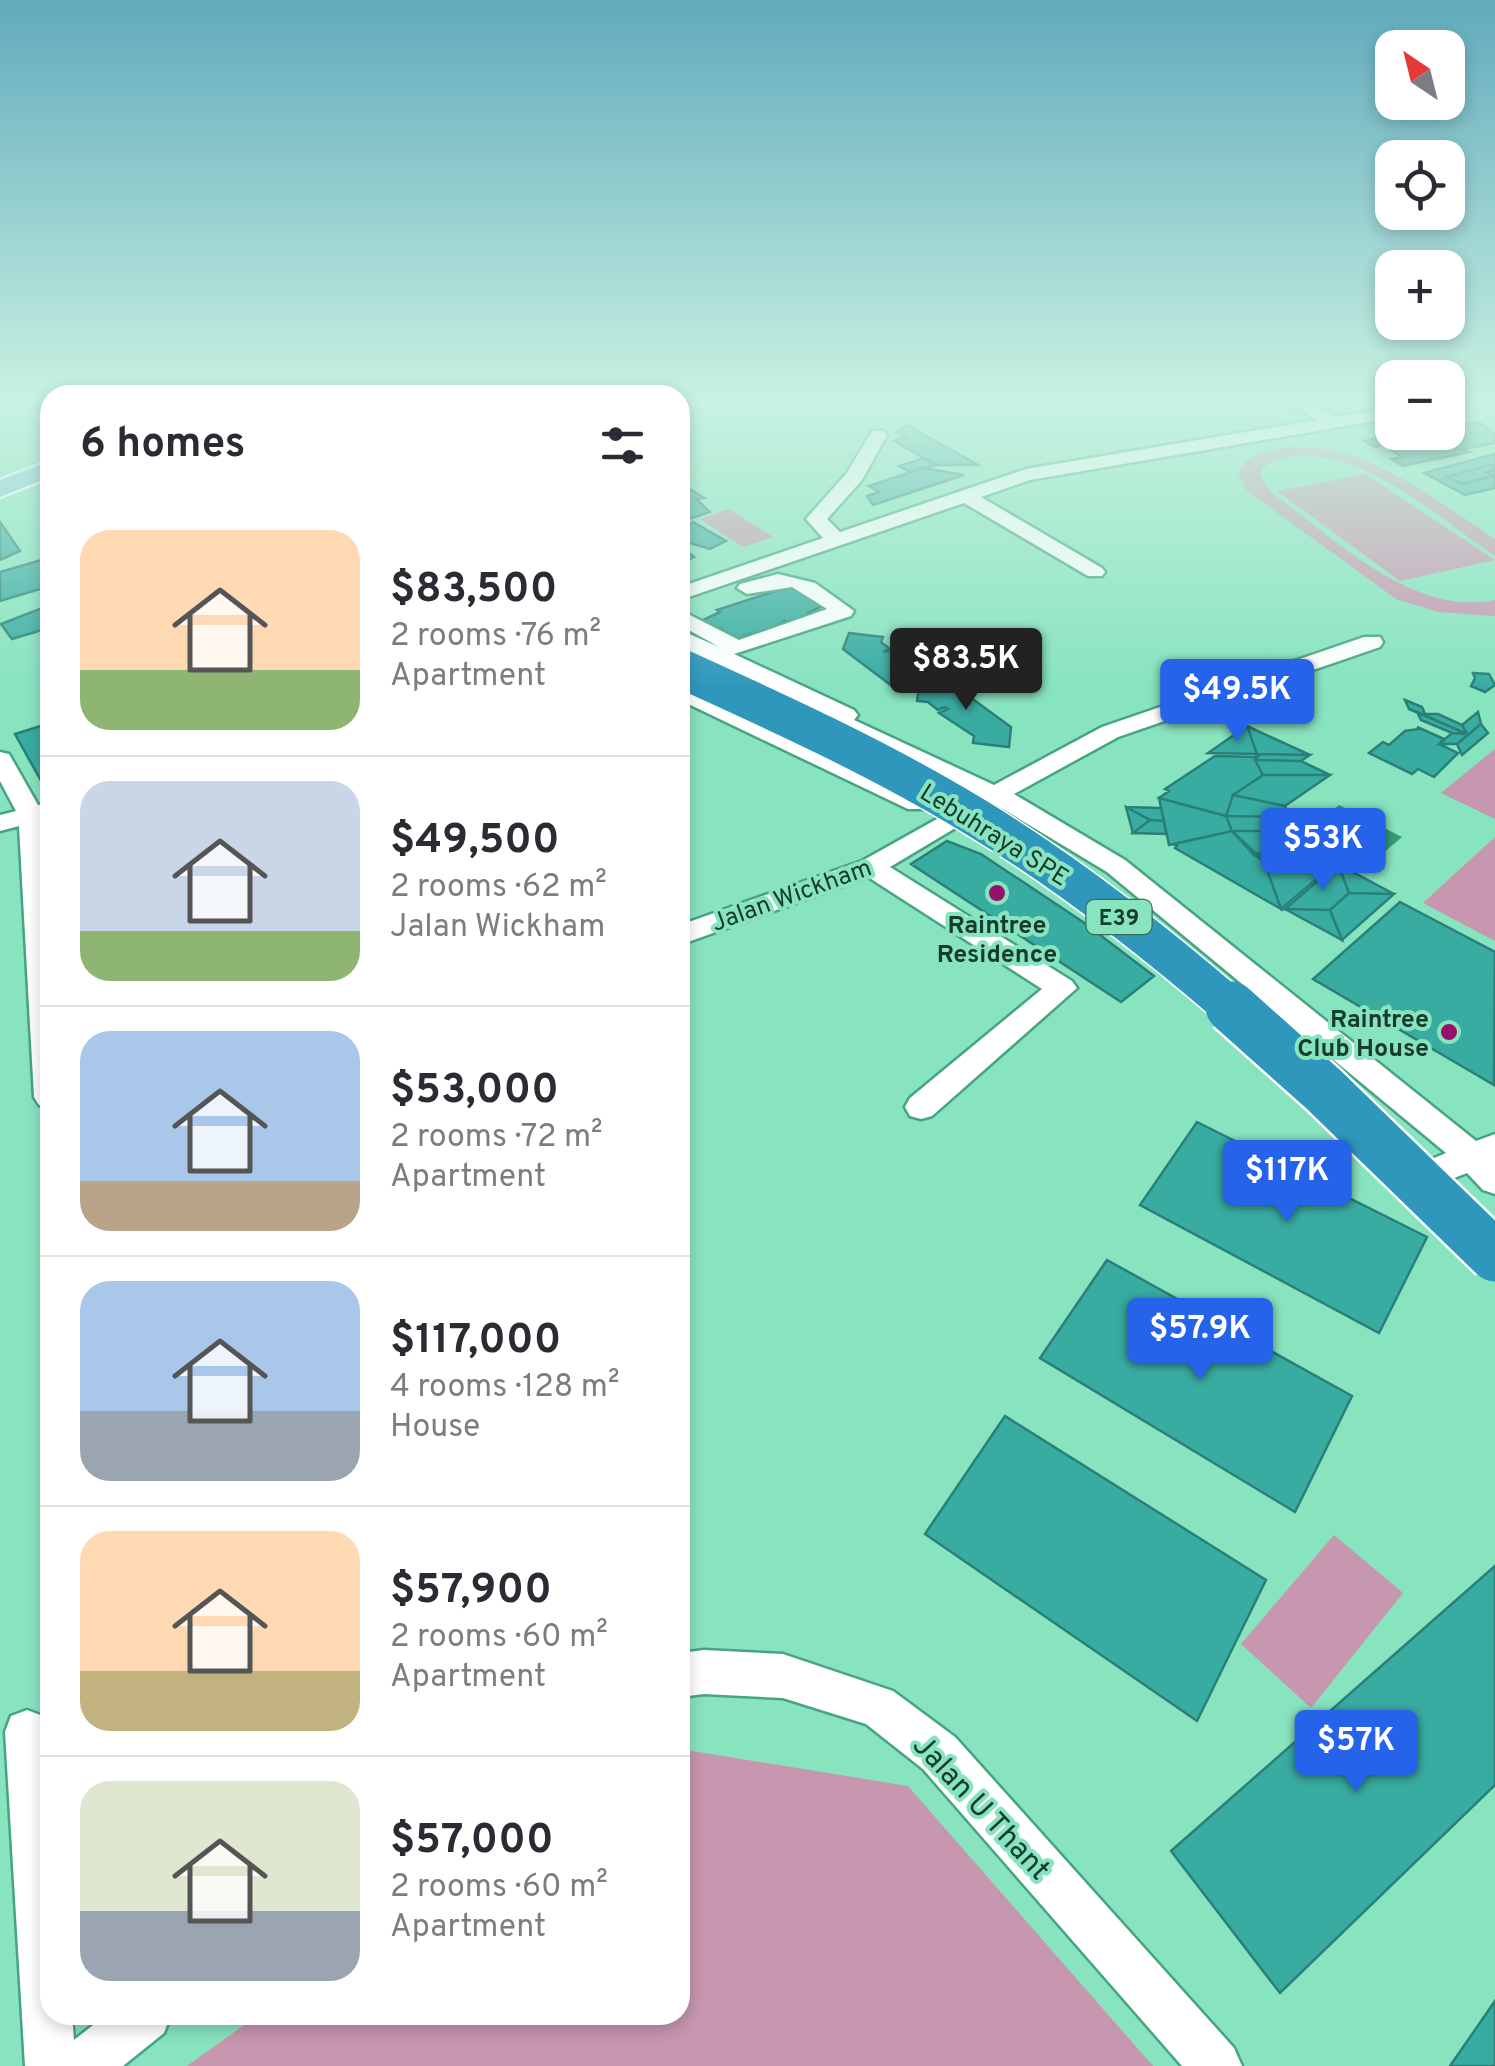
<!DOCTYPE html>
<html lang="en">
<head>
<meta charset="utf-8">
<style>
	:root { --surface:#fff; --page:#f7f7f7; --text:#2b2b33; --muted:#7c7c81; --line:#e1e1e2; --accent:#2563eb }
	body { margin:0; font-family:Overpass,sans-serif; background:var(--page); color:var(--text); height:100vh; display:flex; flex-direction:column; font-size:38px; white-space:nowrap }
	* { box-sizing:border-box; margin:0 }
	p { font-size:32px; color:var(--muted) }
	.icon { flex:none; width:55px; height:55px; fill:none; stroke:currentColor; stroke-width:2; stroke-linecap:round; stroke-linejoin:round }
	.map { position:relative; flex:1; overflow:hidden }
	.panel { position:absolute; left:40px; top:385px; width:650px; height:1640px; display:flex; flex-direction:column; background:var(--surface); border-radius:30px; box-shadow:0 5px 15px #0003 }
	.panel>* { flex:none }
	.needle { width:65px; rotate:325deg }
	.buttons { position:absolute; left:1375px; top:30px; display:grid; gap:20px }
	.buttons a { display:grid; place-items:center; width:90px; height:90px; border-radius:20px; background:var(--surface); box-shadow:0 5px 15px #0003; font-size:50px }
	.price { position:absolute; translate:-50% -85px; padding:0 22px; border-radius:10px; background:var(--accent); color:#fff; font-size:32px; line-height:65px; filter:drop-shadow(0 2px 5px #0008) }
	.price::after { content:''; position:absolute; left:50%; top:60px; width:30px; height:22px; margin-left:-15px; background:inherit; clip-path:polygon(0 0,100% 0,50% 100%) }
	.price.current { background:#222; color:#fff }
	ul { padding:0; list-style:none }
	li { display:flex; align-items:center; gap:30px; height:250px; padding:0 40px }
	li+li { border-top:2px solid var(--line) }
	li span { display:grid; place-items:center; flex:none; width:280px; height:200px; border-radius:30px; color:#555 }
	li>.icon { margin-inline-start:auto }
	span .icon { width:120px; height:120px; fill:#fffc; stroke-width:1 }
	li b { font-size:42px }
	h2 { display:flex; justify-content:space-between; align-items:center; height:120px; padding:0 40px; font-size:42px }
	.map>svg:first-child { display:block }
	.green { fill:#c796af }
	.water { fill:#369c79 }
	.building { fill:#39aca2; stroke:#298078; stroke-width:2.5 }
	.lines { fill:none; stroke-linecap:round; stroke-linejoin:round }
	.minor-casing { stroke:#47a483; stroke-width:5 }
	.major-casing { stroke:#fff; stroke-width:5 }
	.minor { fill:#fff; fill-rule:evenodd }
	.major { fill:#82c1d7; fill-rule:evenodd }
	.highway-bridge-far1-casing { stroke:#fff; stroke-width:42; stroke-linecap:butt }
	.highway-bridge-casing { stroke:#fff; stroke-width:56; stroke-linecap:butt }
	.highway-bridge-far1 { stroke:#2f97bc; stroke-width:39 }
	.highway-bridge { stroke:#2f97bc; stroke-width:51 }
	.poi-dot { fill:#96126a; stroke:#88e3bf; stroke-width:4 }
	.labels { text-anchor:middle; stroke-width:8; stroke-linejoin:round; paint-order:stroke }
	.shield { fill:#88e3bf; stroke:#386e5a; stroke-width:2.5 }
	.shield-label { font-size:22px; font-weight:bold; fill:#153c2e }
	.street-label { font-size:25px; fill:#153c2e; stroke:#88e3bf }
	.poi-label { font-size:25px; font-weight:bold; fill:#153c2e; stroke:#88e3bf }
	.near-street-label { font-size:30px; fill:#153c2e; stroke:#88e3bf }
</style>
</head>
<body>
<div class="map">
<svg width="1495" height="2066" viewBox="0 0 1495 2066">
	<rect width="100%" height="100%" fill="#88e3bf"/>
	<path class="green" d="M1296,447c78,1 136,51 199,92v17c-55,-37 -163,-135 -232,-88l-3,7 11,17c63,46 141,125 224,108v16l-57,-4 -42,-13 -150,-109 -8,-17c10,-22 35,-25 58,-26z
		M1365,474l130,86 -95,21 -123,-90z
		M729,509l44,28 -30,10 -43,-28z
		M1495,749v70l-54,-26z
		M1495,837v104l-72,-38z
		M1334,1535l69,58 -92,115 -70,-64z
		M680,1749l228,37 245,280h-966l71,-51h422z"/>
	<path class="water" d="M1339,805l63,32 -26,22 -63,-33z"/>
	<path class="building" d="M1479,422l16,12v9l-32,6 6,3 -66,14 -11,-7 10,-2 -19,-12 -9,2 -10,-6 42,-9h42v-4z
		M907,425l71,40h-42l-42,-24 12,-4 -9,-5z
		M1495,454v10l-48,13 15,7 31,-8 -7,-4 9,-2v18l-30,7 -41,-22z
		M924,458l12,7 -26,7 -11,-6z
		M1495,464v6l-9,2 7,4 -31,8 -15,-7z
		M923,468l41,7 -91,30 -6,-9 12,-4 -10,-6z
		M680,483l24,15 -8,1 14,13 -18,6 -12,-1z
		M0,522l20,29 -20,9z
		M693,522l33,19 -16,8 -20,-6 -8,4 12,10 -14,7v-32z
		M45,559l5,6v21l-50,15v-29z
		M791,586l36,18 -19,9 4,3 -23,8 -4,-3 -31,17 -4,-4 -14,6 -20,-8 7,-2 -3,-2 -7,2 -12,-9 19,-9 -3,-2z
		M50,605v31l-8,-6 -30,9 -11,-15z
		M849,633l34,4 -2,5 9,7 -7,3 11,-2 28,23 11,1 -2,8 -11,-1 -1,11 -23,-3 -53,-40z
		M1473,673l16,1 6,11 -10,7 -14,-6 4,-8z
		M920,681l32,3 59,43 -2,20 -36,-4 1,-7 -35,-23 9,-4 -3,-2 -7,3 -10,-8 -11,-1z
		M1405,700l17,7 3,7h13l24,11 5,9 -58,-25z
		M1417,712l50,22 -15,-1 -31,-13z
		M1478,712l3,12 -24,20h-18l13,-11 15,1 -5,-9z
		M50,723v63l-5,2 -30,-54z
		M1481,724l7,9 -26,22 -5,-11z
		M1247,726l63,29 -53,-1z
		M1247,726l10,28 -49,-1z
		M1417,727l27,12 -5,5 19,9 -24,24 -16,-8 -6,5 -43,-21 14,-11 6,3 16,-14 14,-2z
		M1257,754l53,1 -9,6 -46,-1z
		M1215,756l43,1 -3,3 8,15 -30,20 -7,21 -67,-18 10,-7 -4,-2z
		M1255,760l46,1 29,14h-67z
		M1263,775h67l-45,31 -52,-11z
		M1233,795l52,11 4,11 -63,-1z
		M1159,798l67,18 6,15 -63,14z
		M1126,807l24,13 -17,13z
		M1126,807l35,1 3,13 -14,-1z
		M1226,816l63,1 6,14h-63z
		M1150,820l14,1 2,13 -33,-1z
		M1232,831l32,30 17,48 -106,-61 2,-2 -3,-2z
		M1232,831h63l5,11 -46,13z
		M947,841l34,13 102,68 71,54 -33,26 -210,-138z
		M1300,842l38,19h-74l-10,-6z
		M1264,861h74l-57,48z
		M1338,864l56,30 -45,-1z
		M1338,864l11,29 -19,17 -45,-1z
		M1349,893l45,1 -52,46 -12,-30z
		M1400,902l95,50 -1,133 -181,-106z
		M1285,909l45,1 12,30z
		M1197,1122l230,115 -48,96 -239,-128z
		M1107,1260l245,136 -57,116 -255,-154z
		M1005,1416l261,164 -69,141 -272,-187z
		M1495,1566v219l-215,208 -109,-142z
		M1495,2001v65h-45z"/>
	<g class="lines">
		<g class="minor-casing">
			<path id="minor" d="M1284,399h20l32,18 56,-9v10l-362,62 -49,17 121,71 3,4 -3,4h-14l-124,-73 -284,97v-13l143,-49 -17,-19 41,-46 25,-42h12l3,4 -25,45 -35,39 13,13 186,-63 291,-49z
				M1448,399h39l-39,10z
				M778,574l37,9 39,28 -3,5 -117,38 120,56 4,5 -4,5 140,65 108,-58 262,-90h16l3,5 -3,5 -262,90 -104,57 111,66 351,281 19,-7v60l-12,-4 -16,-17 -56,22 -12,-4 -5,-9 5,-9 47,-20 -339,-281 -104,-63 -187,-89 -4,-5 4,-5 -136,-65v-15l39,17 -39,-22v-15l59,30 88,-31 -35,-22 -45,7 -10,-6 3,-4z
				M680,684l246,113 4,6 -4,6h-18l-228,-109z
				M0,752l9,2 29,51 12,-1v14l-6,2 6,75v214l-11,-4 -5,-8 -15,-271 -19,5v-16l16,-4 -16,-30z
				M953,810l9,2 4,6 -4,6 -72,43 182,114 5,7 -145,128 -11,3 -11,-3 -5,-9 5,-9 132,-109 -174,-112 -188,68v-20l182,-64z
				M704,1650l79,4 110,37 62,46 279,311 8,18h-60l-259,-297 -57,-45 -83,-26 -79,-4 -24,3v-44z
				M27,1710l16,6 7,26v273h22l2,25 32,-25h65l-7,18 -41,33h-98l-20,-334 6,-16z"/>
		</g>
		<g class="major-casing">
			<path id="major" d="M5,399h30l15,6v15l-42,-16z
				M50,461v16l-50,20v-17z"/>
		</g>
		<use href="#minor" class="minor"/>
		<use href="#major" class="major"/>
		<g class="highway-bridge-far1-casing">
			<path id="highway-bridge-far1" d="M680,668c99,45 198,90 292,147 93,56 180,124 262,195"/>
		</g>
		<g class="highway-bridge-casing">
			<path id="highway-bridge" d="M1231,1007l93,83 171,166"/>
		</g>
		<use href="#highway-bridge-far1" class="highway-bridge-far1"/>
		<use href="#highway-bridge" class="highway-bridge"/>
	</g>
	<linearGradient id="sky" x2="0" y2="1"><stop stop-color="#61aabc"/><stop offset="0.58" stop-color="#c9f2e2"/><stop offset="1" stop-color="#c9f2e2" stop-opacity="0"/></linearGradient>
	<rect width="1495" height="688" fill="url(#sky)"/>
	<g class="poi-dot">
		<circle cx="997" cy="893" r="10"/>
		<circle cx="1449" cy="1032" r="10"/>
	</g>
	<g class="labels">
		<rect class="shield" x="1086.5" y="900" width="65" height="34" rx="8"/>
		<g class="shield-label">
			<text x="1119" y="925">E39</text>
		</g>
		<g class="street-label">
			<text transform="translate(995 834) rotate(32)" y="9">Lebuhraya SPE</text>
			<text transform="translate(791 894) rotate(-20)" y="9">Jalan Wickham</text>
		</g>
		<g class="poi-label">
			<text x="997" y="933">Raintree<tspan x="997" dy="29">Residence</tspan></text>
			<text x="1429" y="1027" text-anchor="end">Raintree<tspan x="1429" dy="29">Club House</tspan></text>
		</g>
		<g class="near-street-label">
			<text transform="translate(982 1807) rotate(47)" y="10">Jalan U Thant</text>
		</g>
	</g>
</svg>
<div class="buttons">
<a><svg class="needle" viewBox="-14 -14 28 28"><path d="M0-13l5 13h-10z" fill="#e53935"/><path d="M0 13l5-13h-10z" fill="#7c7c81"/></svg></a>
<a><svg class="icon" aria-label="locate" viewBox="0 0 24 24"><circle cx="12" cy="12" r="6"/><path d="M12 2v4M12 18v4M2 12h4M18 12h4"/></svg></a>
<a>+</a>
<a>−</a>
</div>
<b class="price current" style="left:966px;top:713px">$83.5K</b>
<b class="price" style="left:1237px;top:744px">$49.5K</b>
<b class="price" style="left:1323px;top:893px">$53K</b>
<b class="price" style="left:1287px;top:1225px">$117K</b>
<b class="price" style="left:1200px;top:1383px">$57.9K</b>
<b class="price" style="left:1356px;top:1795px">$57K</b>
<section class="panel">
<h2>6 homes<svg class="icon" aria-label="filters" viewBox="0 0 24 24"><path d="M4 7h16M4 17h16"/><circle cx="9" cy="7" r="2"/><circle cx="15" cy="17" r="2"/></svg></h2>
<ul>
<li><span style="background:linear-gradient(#ffd9b3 70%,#8fb573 0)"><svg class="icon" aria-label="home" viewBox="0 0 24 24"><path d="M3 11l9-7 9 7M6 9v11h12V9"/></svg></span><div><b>$83,500</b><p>2 rooms · 76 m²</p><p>Apartment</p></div></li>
<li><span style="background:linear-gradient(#c9d6e8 75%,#8fb573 0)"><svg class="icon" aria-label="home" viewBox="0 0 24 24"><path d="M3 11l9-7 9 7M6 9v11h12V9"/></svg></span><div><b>$49,500</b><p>2 rooms · 62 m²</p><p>Jalan Wickham</p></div></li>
<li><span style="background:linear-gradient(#a9c7e8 75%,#b9a48a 0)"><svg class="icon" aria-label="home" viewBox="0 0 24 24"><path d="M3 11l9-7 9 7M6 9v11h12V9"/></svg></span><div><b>$53,000</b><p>2 rooms · 72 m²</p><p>Apartment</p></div></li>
<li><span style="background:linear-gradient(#a9c7e8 65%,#9aa5b1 0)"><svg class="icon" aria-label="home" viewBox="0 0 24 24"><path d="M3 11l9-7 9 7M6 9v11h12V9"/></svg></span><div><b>$117,000</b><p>4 rooms · 128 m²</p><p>House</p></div></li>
<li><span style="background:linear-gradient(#ffd9b3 70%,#c2b280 0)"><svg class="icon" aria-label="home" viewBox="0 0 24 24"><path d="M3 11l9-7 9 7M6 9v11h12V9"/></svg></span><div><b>$57,900</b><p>2 rooms · 60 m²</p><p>Apartment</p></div></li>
<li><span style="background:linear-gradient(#dfe7d0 65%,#9aa5b1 0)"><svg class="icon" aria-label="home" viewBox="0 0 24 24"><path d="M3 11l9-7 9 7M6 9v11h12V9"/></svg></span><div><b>$57,000</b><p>2 rooms · 60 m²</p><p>Apartment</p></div></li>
</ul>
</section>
</div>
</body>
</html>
